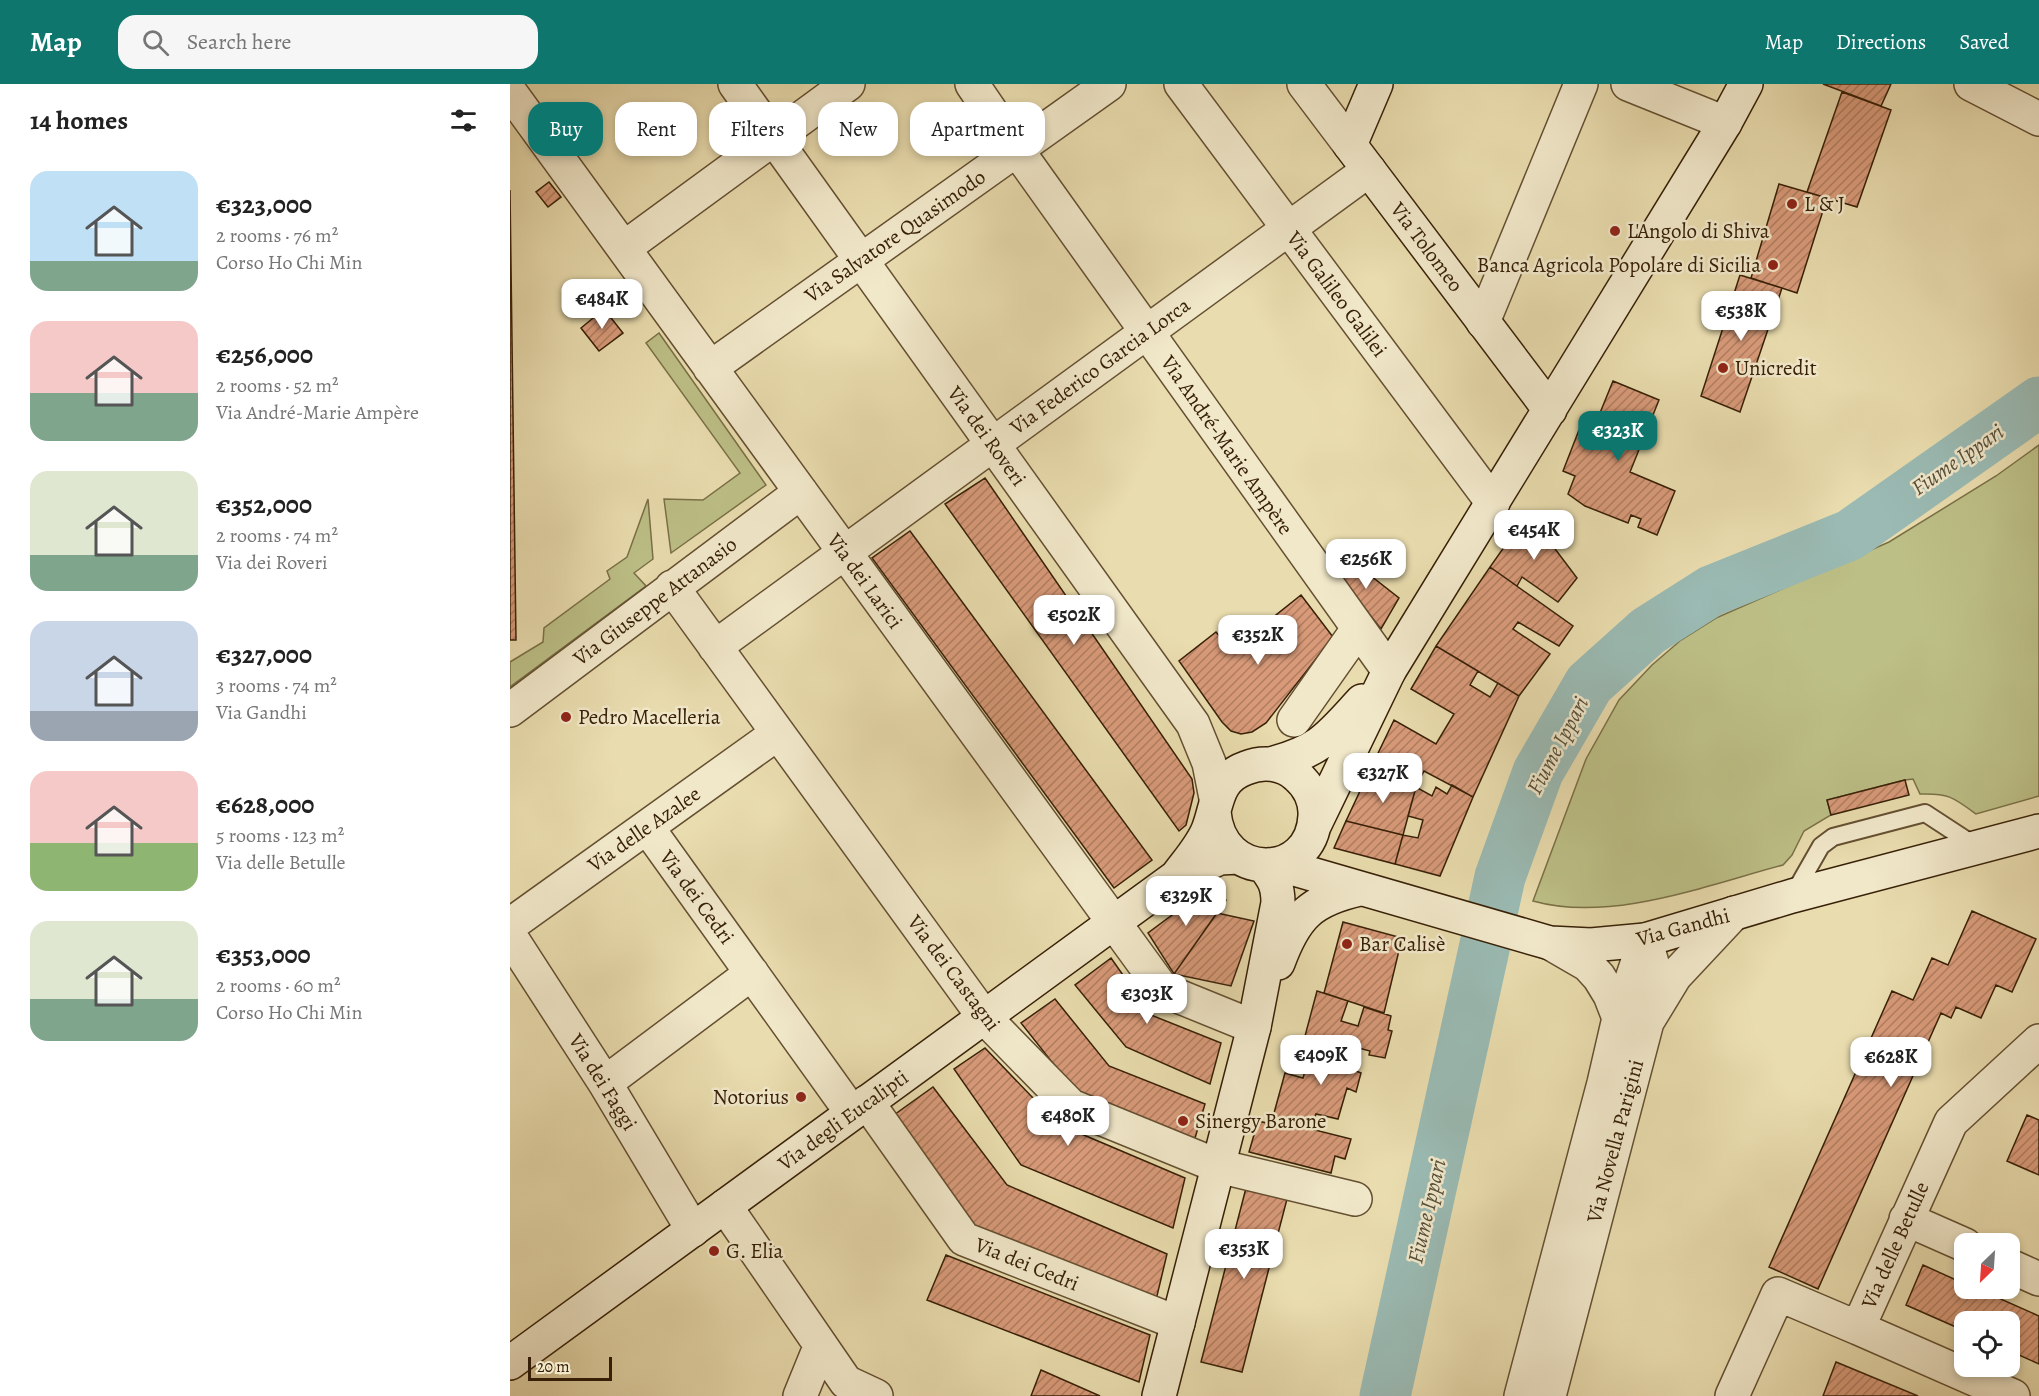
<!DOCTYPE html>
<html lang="en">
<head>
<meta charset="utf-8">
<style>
	:root { --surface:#fff; --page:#f6f6f6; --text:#222; --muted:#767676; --accent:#0f766e }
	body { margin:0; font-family:Alegreya,serif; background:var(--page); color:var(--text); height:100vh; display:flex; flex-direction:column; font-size:22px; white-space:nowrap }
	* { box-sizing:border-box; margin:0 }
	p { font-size:20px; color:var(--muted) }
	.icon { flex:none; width:33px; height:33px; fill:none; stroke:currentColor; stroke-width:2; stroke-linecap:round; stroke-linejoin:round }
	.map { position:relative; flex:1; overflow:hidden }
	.details { display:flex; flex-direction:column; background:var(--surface); width:510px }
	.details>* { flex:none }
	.guide { position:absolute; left:18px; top:18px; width:570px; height:54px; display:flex; gap:12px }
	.needle { width:39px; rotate:205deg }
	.controls { position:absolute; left:1444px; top:1149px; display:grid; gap:12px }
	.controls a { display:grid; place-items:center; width:66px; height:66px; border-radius:12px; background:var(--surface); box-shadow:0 3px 9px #0003; font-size:30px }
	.scale { position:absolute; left:18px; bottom:15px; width:84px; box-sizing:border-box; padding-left:6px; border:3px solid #372007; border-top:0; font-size:16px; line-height:21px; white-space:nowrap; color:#372007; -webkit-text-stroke:4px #f1e8ca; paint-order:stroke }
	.price { position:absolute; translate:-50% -51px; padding:0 14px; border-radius:12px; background:#fff; color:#222; font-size:20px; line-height:39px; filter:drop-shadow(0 2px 3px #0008) }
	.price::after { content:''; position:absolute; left:50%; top:36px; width:18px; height:14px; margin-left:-9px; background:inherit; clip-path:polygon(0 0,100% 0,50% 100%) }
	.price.selected { background:var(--accent); color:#fff }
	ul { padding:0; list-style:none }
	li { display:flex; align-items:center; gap:18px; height:150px; padding:0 30px }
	li span { display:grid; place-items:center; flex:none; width:168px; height:120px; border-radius:18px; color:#555 }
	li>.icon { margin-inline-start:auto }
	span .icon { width:72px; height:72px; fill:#fffc; stroke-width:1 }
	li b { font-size:26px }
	h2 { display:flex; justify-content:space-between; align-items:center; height:72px; padding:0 30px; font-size:26px }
	.tag { padding:0 21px; border-radius:18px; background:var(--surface); box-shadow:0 3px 9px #0003; font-size:21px; line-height:54px }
	.tag.selected { background:var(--accent); color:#fff }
	header { display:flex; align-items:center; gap:36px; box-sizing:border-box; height:84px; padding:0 30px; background:var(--accent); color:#fff }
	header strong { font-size:28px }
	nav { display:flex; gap:33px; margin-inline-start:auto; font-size:21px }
	.search { width:420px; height:54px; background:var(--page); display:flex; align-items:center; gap:15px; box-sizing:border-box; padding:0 21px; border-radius:18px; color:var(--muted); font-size:22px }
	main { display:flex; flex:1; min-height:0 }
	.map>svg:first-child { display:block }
	.green { fill:#bcbf86; stroke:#7a7046; stroke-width:1.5 }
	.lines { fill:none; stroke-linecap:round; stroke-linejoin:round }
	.river { stroke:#9abab3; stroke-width:51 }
	.building { fill:url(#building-hatch); stroke:#372007; stroke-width:1.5 }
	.service-casing { stroke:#644f31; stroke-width:20 }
	.minor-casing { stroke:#644f31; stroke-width:36 }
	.tertiary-casing { stroke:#644f31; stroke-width:36 }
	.secondary-casing { stroke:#372007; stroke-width:36 }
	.service { stroke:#f1e8ca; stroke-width:16 }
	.minor { stroke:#f1e8ca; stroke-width:33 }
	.tertiary { stroke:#f1e8ca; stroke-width:33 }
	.secondary { stroke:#f1e8ca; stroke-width:33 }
	.poi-dot { fill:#8f2418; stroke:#f1e8ca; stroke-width:2 }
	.labels { text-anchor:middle; stroke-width:5; stroke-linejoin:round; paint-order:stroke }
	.poi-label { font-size:21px; fill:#372007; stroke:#f1e8ca; text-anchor:start }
	.street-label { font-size:21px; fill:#372007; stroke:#f1e8ca }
	.water-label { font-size:22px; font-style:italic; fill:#554e3b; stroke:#f1e8ca }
</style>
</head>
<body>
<header>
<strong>Map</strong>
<div class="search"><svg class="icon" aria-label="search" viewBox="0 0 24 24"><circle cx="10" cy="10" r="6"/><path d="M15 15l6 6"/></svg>Search here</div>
<nav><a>Map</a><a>Directions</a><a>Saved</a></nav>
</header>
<main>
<section class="details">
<h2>14 homes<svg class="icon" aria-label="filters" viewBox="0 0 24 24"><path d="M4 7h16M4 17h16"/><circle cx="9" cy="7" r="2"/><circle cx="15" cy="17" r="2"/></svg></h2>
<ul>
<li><span style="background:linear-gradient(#bfe0f5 75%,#7fa58c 0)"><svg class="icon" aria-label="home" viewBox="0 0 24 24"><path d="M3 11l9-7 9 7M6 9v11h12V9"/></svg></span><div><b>€323,000</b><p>2 rooms · 76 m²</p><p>Corso Ho Chi Min</p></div></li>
<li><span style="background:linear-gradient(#f6c9c9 60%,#7fa58c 0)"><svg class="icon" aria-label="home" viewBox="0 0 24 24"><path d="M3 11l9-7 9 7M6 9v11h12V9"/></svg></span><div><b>€256,000</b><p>2 rooms · 52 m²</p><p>Via André-Marie Ampère</p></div></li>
<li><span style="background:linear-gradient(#dfe7d0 70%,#7fa58c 0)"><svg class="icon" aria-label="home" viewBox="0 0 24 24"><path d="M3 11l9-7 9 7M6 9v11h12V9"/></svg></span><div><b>€352,000</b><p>2 rooms · 74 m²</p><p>Via dei Roveri</p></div></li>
<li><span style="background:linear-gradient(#c9d6e8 75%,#9aa5b1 0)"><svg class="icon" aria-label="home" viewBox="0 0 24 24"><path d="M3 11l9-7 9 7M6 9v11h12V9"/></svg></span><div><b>€327,000</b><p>3 rooms · 74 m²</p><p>Via Gandhi</p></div></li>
<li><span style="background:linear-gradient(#f6c9c9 60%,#8fb573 0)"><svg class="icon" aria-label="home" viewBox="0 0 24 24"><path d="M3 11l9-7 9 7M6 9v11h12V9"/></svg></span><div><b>€628,000</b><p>5 rooms · 123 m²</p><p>Via delle Betulle</p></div></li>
<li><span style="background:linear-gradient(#dfe7d0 65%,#7fa58c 0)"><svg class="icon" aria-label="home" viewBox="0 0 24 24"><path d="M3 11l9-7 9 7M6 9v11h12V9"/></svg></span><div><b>€353,000</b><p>2 rooms · 60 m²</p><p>Corso Ho Chi Min</p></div></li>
</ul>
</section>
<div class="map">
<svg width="1529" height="1312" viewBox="0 0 1529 1312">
	<defs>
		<pattern id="building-hatch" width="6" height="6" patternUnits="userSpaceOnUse" patternTransform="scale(1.5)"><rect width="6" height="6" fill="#d89a79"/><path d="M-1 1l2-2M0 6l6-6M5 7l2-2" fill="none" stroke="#b07d61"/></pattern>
	</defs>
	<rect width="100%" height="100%" fill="#e9dcae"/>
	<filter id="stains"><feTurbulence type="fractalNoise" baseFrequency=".00333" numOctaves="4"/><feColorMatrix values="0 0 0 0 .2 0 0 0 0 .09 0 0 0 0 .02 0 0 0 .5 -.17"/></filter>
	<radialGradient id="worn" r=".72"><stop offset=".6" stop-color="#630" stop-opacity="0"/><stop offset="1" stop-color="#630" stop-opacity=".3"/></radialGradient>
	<path class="green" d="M149,249l107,152 -95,68 -7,-54 39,1 37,-27 -94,-130z
		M1529,361v351l-63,18c-23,-17 -28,-21 -56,-20l-7,-15 -8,1 -78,20 4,15 -27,16 -12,24 -9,10c-76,20 -172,58 -250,36l53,-142 33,-59 33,-35 29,-25 35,-22 173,-76 107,-66z
		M138,415l5,60 -19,14 12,13 -136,101v-25l33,-20 1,-14 66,-49 -3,-8 20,-14z"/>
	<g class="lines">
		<path class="river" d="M875,1312l115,-519 38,-105 51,-88 59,-53 63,-40 139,-56 189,-133"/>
	</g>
	<path class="building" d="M1313,0h68l-10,22z
		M1332,8l49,18 -34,97 -50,-15z
		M39,98l12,15 -13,10 -12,-15z
		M1269,100l48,14 -30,95 -46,-15z
		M0,106l6,450h-6z
		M1230,191l42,13 -42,124 -39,-16z
		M94,225l19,24 -24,18 -18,-23z
		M1103,297l46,19 -29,72 45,19 -18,44 -19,-8 3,-8 -10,-4 -3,8 -43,-17 -17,-12 7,-18 -12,-5 16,-41 12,5z
		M475,394l207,301 2,14 -8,32 -7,6 -234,-327z
		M1018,429l49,65 -19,24 -36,-25 -5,9 -27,-19z
		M400,447l242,329 -38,28 -242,-330z
		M833,470l56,44 -18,31 -50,-63z
		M980,483l83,59 -14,20 -41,-24 -5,7 37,25 -31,42 -83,-50z
		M791,511l32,42 -67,86 -14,9 -11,2 -10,-3 -9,-9 -43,-61 37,-29 11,13 34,-18z
		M926,562l42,25 -8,14 20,12 8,-14 21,13 -46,101 -49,-26 -8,16 -47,-15 25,-52 42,24 18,-30 -43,-25z
		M859,688l47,15 -13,48 -57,-14z
		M1395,696l4,15 -78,20 -4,-15z
		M942,701l21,12 -33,79 -45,-12 8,-29 15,3 5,-18 -15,-4 8,-29 16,9 4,-9 11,7z
		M836,737l57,14 -8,29 -61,-16z
		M701,802l15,14 -52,74 -26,-41z
		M1462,827l64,28 -24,53 -16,-7 -15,33 -25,-11 -5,11 -10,-5 -123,276 -49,-22 123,-276 21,9 19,-42 16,7z
		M707,829l37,8 -23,65 -57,-12z
		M833,838l59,16 -18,75 -60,-20z
		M601,874l40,57 70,28 -11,41 -84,-37 -51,-62z
		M807,907l31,10 -7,20 17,5 6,-19 27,9 -3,14 4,1 -7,27 -16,-3 1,-4 -23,-6 -4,13 10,3 -2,8 10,4 -5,19 -9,-4 -9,31 -22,-5 -5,15 40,10 -6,20 -10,-3 -4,17 -82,-21 9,-31 13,3 14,-51 18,5 7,-24 -9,-3z
		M545,915l54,67 96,38 -12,41 -115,-50 -57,-72z
		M475,964l73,76 127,54 -12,50 -152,-63 -67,-96z
		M423,1003l74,98 160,69 -11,46 -187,-73 -75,-112z
		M1517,1031l12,5v55l-32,-14z
		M736,1104l41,11 -45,173 -41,-10z
		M436,1171l204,80 -11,47 -212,-82z
		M1413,1181l42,19v4h11l63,28v48l-29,-13v-29h-45v9l-59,-26z
		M1326,1278l82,34h-95z
		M531,1286l59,26h-69z"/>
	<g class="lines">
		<g class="service-casing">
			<path id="service" d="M1283,811l28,-49 12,-9 92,-24 52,34"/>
		</g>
		<g class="minor-casing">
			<path id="minor" d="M225,0l458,640 16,39 7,35
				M462,0l45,66 372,521
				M1118,0l97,39
				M1461,0l68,35
				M0,8l653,898 91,37
				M114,164l224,-164
				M973,238l98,-238
				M200,284l399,-284
				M162,503l312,430 87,89 147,60 137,33
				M205,563l654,-477
				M0,626l291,-218
				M784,636l64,-91
				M137,743l205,286
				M0,841l268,-192
				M0,852l95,147 88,147
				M95,999l147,-110
				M357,1018l97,137 214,84
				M215,1122l121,176 30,14
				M1396,1135l59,26
				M1500,1182l29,13
				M1348,1244l155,68
				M290,1312l20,-49
				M1222,1312l46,-102 80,34 93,-206 88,-81"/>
		</g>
		<g class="tertiary-casing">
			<path id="tertiary" d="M671,0l312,419
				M794,0l46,61
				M1135,856c10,32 14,37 5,71
				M1109,934l26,-78
				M1011,1312l83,-313 15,-65 -9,-23 -11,-18 -11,-12 -38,-22
				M1039,1312l98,-374 28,-46 59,-63"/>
		</g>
		<g class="secondary-casing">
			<path id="secondary" d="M866,0l-26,61 200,265
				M761,680c50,-14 57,-26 91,-63
				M805,740l74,-153 336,-548 21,-39
				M767,780l273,79 41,2 54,-5 147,-44 247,-65
				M667,792c11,-15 24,-29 31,-46 10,-25 7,-51 38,-62 17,-7 37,-5 51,8 12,10 19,25 18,40 -3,65 -95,67 -101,-4
				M768,879c17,-47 33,-63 82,-74
				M0,1279l666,-486 44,-19 18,-1
				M649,1312l95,-369 24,-124c0,-17 -4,-25 -15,-38"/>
		</g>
		<use href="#service" class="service"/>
		<use href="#minor" class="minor"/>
		<use href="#tertiary" class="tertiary"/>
		<use href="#secondary" class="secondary"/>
	</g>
	<g class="poi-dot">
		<circle cx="1282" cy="120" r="6"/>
		<circle cx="1105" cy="147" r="6"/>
		<circle cx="1263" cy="181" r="6"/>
		<circle cx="1213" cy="284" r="6"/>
		<circle cx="56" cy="633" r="6"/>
		<circle cx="837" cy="860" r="6"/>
		<circle cx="291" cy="1013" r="6"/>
		<circle cx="673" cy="1037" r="6"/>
		<circle cx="204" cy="1167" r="6"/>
	</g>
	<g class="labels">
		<g class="poi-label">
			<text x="1294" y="127">L &amp; J</text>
			<text x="1117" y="154">L'Angolo di Shiva</text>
			<text x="1251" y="188" text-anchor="end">Banca Agricola Popolare di Sicilia</text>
			<text x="1225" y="291">Unicredit</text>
			<text x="68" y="640">Pedro Macelleria</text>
			<text x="849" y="867">Bar Calisè</text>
			<text x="279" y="1020" text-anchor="end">Notorius</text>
			<text x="685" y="1044">Sinergy Barone</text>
			<text x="216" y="1174">G. Elia</text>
		</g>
		<g class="street-label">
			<text transform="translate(385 152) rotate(-35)" y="7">Via Salvatore Quasimodo</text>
			<text transform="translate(917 163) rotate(53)" y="7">Via Tolomeo</text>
			<text transform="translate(827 210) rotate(53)" y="7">Via Galileo Galilei</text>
			<text transform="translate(590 282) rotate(-36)" y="7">Via Federico Garcia Lorca</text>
			<text transform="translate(477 352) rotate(54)" y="7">Via dei Roveri</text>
			<text transform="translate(717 361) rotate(55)" y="7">Via André-Marie Ampère</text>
			<text transform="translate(355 497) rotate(54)" y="7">Via dei Larici</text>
			<text transform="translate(145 517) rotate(-37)" y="7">Via Giuseppe Attanasio</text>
			<text transform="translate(134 745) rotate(-35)" y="7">Via delle Azalee</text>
			<text transform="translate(187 813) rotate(54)" y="7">Via dei Cedri</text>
			<text transform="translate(1173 843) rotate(-15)" y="7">Via Gandhi</text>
			<text transform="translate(444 889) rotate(53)" y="7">Via dei Castagni</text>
			<text transform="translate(93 998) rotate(58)" y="7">Via dei Faggi</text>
			<text transform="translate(333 1036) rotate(-36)" y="7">Via degli Eucalipti</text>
			<text transform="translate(1105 1057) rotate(-75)" y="7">Via Novella Parigini</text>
			<text transform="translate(1385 1161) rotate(-66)" y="7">Via delle Betulle</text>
			<text transform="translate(517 1180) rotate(22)" y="7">Via dei Cedri</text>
		</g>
		<g class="water-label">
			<text transform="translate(1447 375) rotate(-35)" y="8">Fiume Ippari</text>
			<text transform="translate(1047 661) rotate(-62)" y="8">Fiume Ippari</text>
			<text transform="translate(916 1127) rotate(-77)" y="8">Fiume Ippari</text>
		</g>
	</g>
	<rect width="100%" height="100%" filter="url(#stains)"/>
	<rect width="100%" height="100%" fill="url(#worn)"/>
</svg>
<div class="controls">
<a><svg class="needle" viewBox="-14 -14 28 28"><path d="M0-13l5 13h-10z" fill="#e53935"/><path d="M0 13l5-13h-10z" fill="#767676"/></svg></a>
<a><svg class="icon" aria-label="locate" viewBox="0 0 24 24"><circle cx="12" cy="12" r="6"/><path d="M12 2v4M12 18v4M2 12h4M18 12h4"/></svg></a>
</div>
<div class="scale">20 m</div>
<b class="price" style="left:92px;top:246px">€484K</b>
<b class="price" style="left:1231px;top:258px">€538K</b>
<b class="price selected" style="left:1108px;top:378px">€323K</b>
<b class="price" style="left:1024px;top:477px">€454K</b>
<b class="price" style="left:856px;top:506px">€256K</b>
<b class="price" style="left:564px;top:562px">€502K</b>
<b class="price" style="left:748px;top:582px">€352K</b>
<b class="price" style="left:873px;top:720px">€327K</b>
<b class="price" style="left:676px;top:843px">€329K</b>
<b class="price" style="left:637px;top:941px">€303K</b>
<b class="price" style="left:811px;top:1002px">€409K</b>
<b class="price" style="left:1381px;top:1004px">€628K</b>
<b class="price" style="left:558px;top:1063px">€480K</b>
<b class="price" style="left:734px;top:1196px">€353K</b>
<div class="guide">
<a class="tag selected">Buy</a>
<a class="tag">Rent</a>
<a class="tag">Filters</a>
<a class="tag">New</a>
<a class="tag">Apartment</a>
</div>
</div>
</main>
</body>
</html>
